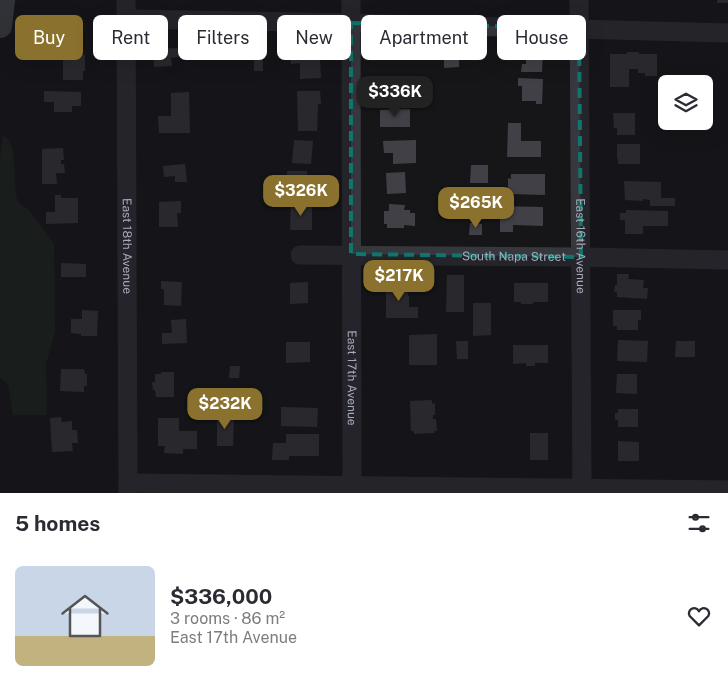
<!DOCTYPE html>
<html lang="en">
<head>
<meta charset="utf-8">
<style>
	:root { --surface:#fff; --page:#f2f2f3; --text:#2b2b33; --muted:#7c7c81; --line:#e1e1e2; --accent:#8a712e }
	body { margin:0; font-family:"Public Sans",sans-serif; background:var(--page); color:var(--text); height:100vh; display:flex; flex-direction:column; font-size:19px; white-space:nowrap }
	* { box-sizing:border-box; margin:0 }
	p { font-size:16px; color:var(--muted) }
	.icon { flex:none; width:28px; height:28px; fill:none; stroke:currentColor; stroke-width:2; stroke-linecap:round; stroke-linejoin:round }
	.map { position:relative; height:493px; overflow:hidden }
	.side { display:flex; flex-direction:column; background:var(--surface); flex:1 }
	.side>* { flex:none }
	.guide { position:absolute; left:15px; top:15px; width:699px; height:45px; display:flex; gap:10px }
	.tools { position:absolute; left:658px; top:75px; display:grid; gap:10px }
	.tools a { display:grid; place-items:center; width:55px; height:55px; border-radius:8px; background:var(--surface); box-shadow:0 5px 20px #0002; font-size:25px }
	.price { position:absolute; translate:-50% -42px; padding:0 11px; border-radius:10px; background:var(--accent); color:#fff; font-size:16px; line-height:32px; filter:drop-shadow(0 1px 2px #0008) }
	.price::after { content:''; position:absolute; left:50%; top:30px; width:15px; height:11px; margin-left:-8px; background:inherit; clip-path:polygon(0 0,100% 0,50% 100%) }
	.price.active { background:#222; color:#fff }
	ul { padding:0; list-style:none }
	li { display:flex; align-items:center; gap:15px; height:125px; padding:0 15px }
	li+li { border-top:1px solid var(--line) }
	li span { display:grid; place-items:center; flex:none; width:140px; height:100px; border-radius:8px; color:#555 }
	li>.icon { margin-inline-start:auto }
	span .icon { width:60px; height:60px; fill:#fffc; stroke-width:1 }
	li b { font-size:21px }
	h2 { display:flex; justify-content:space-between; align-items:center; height:60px; padding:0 15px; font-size:21px }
	.pill { padding:0 18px; border-radius:8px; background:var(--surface); box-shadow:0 5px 20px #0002; font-size:18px; line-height:45px }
	.pill.active { background:var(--accent); color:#fff }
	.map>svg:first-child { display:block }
	.green { fill:#1e2720 }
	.building { fill:#404046 }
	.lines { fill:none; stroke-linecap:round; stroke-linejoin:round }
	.minor { stroke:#37373e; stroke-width:19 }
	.major { stroke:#53545d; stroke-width:24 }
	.marked { fill:none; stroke:#0f766e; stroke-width:4; stroke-dasharray:10 6; stroke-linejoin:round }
	.labels { text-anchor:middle; stroke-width:4.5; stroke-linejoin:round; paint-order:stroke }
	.street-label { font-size:12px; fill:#a7abba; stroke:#111114 }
</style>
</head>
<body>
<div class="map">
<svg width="728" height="493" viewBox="0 0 728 493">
	<rect width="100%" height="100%" fill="#161619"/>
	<path class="green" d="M3,135l5,4 5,11 3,47 4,7 9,6 25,34 1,87 -9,33 1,51h-34l-5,-31 -8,-6v-219z"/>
	<path class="building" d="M717,0h11v3h-11z
		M178,48v9l-7,1 1,8 -18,1 -1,-18z
		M317,52l1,7h2l1,19 -21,1v-16l-9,1 -1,-11z
		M444,52h15v15l-15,1z
		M627,52h12v2h18v22h-12v-3h-7v-4h-9v18h-19v-33h17z
		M526,53h17l-1,19h-21l1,-8h4z
		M63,55h22v16h-2v9h-20z
		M254,60h9v11h-9z
		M518,78l25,1 -1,25h-6v-3h-14v-15h-4z
		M400,80h10v14h-2v9h-27v-20h19z
		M44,91l37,1v14h-9v6h-18v-10h-10z
		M297,91h23l1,13h-3l-1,27h-19z
		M189,92l1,41h-31l-1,-17h13v-23z
		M410,109v18h-30v-17z
		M613,113h22v22h-18v-7h-3z
		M508,123h13v18h20v16h-34z
		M294,140l19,1 -2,23 -19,-1z
		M416,140v23l-23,1v-11h-9l-1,-12z
		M617,144h23v20h-22v-5h-1z
		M63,148l1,12h-3v4h3l1,9h-9l1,11h-15v-35z
		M185,164l2,18h-12v-6l-11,1 -1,-11z
		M471,165h17v18h-18z
		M287,171h20v28h-20z
		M405,172l1,21 -19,1 -1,-21z
		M511,174h34v21l-34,-1v-4h-3v-12l3,1z
		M624,181l37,1v16h14v8h-25v-6l-7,-1v2l-18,-1z
		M55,195h6v3h17v25l-32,1v-12h9z
		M181,201v12h-4l1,14h-19v-25z
		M291,203h21v27h-22z
		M389,204l16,1 -1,5h6v3h5v13l-11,-1v3h-17v-4h-3v-13h5z
		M500,206l43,1v19l-30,-1v7h-13z
		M626,210l42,1v15h-25v8h-18v-14h-5v-7h6z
		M470,223l12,1v11h-13z
		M61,263l25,1v13h-25z
		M617,274h12l-1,5 16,1 -1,8h5l-1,11 -30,-2v-5h-3l1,-7h2z
		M447,275h17v37h-18z
		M161,281l21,1 -1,24 -17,-1v-16h-3z
		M308,282v21l-18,1v-21z
		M386,283h21l1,13h1v11h9v11h-32z
		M514,283h34v19h-15v2h-12v-2h-7z
		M473,303h18v32l-18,1z
		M82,310l16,1 -1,25h-16v-2l-10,-1v-14h11z
		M613,310h28v10h-3v10h-21v-4h-4z
		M186,319l1,24 -25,1v-11h10l-1,-13z
		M437,334v31h-28v-30z
		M618,340l30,1 -1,21 -30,-1z
		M456,341h12v18h-11z
		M676,341h19v16h-20z
		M286,342h24v20l-24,1z
		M513,345h35v18h-13v3h-9v-3l-13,1z
		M230,366h10l-1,12h-10z
		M61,369h23l1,5h2v12h-3v6l-24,-1z
		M161,372h13v25h-18l-1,-7h-2l-1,-8h3v-8h6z
		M617,374h20v20l-21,-1z
		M432,400v4l3,-1v12h-2v4h3l1,12h-3v2l-20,1v-3h-3l-1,-30z
		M281,407l37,1 -1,19 -36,-1z
		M618,409h20v18h-20v-7h-3v-7h3z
		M217,414h17l-1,32h-16z
		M61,417l1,5 10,-1v9h5l1,13h-6l1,8 -21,1 -2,-34z
		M158,418h21v13h18v18h-14v5l-19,-1 1,-7h-7z
		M530,433h18v27h-18z
		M286,434h33v22h-30v4h-17l1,-17h13z
		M618,441l21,1v19h-21z"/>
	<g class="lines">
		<g class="minor">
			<path id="s1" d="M126,0l2,493"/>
			<path id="s2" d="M351,0l1,493"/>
			<path id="s3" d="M579,0l3,493"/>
			<path d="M126,19l225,4 377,10"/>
			<path id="s4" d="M300,255l281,2 147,3"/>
			<path d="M128,483l600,7"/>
		</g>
		<path class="major" d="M0,26l3,-26"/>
	</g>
	<path d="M0 0H728V493H0ZM351,23l228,5 2,229 -230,-3z" fill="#161619" fill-opacity=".55" fill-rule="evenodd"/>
	<path class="marked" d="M351,23l228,5 2,229 -230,-3z"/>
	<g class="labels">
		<g class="street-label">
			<text dy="4" stroke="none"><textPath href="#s1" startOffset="246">East 18th Avenue</textPath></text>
			<text dy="4" stroke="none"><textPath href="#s3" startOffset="246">East 16th Avenue</textPath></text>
			<text dy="4" stroke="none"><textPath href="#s4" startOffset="214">South Napa Street</textPath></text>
			<text dy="4" stroke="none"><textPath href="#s2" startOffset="378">East 17th Avenue</textPath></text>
		</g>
	</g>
</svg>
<div class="tools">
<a><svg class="icon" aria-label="layers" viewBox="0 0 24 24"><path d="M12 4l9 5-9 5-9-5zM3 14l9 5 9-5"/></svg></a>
</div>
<b class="price active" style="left:395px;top:118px">$336K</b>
<b class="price" style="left:301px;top:217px">$326K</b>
<b class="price" style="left:476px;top:229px">$265K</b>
<b class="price" style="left:399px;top:302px">$217K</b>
<b class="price" style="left:225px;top:430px">$232K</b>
<div class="guide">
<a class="pill active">Buy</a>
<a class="pill">Rent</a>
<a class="pill">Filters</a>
<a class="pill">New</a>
<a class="pill">Apartment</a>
<a class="pill">House</a>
</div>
</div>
<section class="side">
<h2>5 homes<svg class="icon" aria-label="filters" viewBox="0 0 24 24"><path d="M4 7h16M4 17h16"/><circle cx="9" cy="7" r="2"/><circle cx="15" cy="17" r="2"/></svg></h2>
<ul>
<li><span style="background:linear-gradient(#c9d6e8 70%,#c2b280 0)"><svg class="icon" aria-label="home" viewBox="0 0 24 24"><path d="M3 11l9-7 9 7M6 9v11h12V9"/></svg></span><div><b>$336,000</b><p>3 rooms · 86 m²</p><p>East 17th Avenue</p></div><svg class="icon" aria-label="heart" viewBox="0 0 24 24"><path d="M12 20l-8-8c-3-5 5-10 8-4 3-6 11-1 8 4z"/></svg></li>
</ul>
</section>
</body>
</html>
